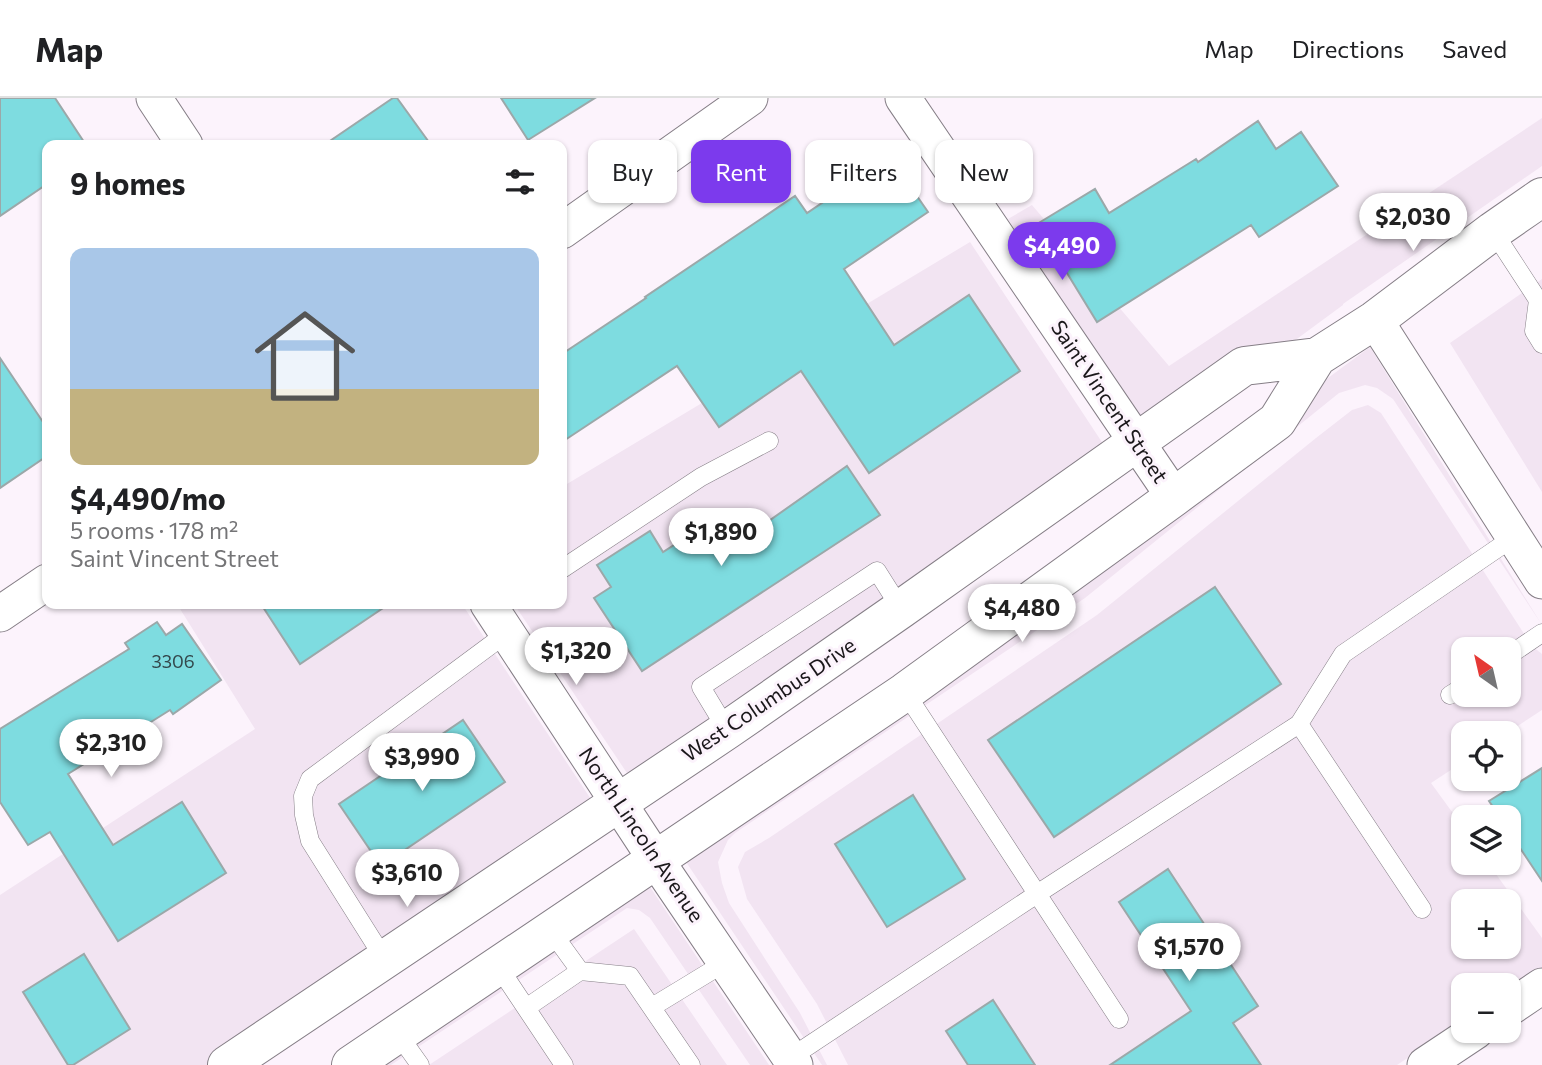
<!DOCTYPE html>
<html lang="en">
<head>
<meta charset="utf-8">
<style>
	:root { --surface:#fff; --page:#f6f6f6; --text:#202124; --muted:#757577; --line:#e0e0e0; --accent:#7c3aed }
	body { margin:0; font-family:Commissioner,sans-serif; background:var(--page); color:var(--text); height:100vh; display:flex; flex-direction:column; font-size:26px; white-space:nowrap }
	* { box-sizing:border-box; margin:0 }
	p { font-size:23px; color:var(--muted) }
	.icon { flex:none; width:38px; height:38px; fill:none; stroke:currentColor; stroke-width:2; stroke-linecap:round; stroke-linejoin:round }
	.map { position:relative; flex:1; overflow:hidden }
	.sheet { position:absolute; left:42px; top:42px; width:525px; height:469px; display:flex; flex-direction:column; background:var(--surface); border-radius:14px; box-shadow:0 2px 5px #0004 }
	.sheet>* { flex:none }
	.banner { position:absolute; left:588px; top:42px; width:665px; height:63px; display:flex; gap:14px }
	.needle { width:46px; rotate:326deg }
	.buttons { position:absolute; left:1451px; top:539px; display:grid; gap:14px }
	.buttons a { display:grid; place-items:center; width:70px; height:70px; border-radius:14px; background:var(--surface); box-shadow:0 2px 5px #0004; font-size:35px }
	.price { position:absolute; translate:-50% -60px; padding:0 16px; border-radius:24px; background:#fff; color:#222; font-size:23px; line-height:46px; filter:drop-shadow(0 2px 4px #0008) }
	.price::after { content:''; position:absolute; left:50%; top:42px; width:21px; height:16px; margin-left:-10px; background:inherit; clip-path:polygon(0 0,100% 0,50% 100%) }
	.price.active { background:var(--accent); color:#fff }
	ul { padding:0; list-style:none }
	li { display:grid; align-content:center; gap:14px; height:371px; padding:0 28px }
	li span { display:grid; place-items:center; height:217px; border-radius:14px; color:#555 }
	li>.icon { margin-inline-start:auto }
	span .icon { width:126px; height:126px; fill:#fffc; stroke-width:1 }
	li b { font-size:30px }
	h2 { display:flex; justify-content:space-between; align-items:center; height:84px; padding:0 28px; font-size:30px }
	.pill { padding:0 24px; border-radius:14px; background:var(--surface); box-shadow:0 2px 5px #0004; font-size:24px; line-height:63px }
	.pill.active { background:var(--accent); color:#fff }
	header { display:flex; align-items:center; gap:42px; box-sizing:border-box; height:98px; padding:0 35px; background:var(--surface); border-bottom:2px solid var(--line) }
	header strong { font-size:33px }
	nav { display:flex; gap:38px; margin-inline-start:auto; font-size:24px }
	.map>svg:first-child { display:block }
	.built { fill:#f2e4f2; fill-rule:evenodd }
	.building { fill:#7edce0; stroke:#9ba8a9; stroke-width:2 }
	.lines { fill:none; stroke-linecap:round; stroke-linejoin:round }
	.service-casing { stroke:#857e86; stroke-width:19 }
	.minor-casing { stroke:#857e86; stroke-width:37 }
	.secondary-casing { stroke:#857e86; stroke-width:40 }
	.service { stroke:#fff; stroke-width:18 }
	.minor { stroke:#fff; stroke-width:35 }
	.secondary { stroke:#fff; stroke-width:38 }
	.labels { text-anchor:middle; stroke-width:6; stroke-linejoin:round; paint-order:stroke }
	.number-label { font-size:18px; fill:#33484c }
	.street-label { font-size:21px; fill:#1a171a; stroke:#fcf3fc }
</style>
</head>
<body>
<header>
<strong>Map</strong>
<nav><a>Map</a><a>Directions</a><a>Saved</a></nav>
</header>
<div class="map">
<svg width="1542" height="967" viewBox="0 0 1542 967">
	<rect width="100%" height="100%" fill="#fcf3fc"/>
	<path class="built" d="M1542,20v48l-199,138v1l-187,138 -148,-224 24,-14 137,161z
		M970,144l149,226 -476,329 -129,-193h48v-117z
		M1542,181v213l-92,-149z
		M1370,249l172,278 -149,-226 -16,-11 -12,-3 -26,8 -254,205 -350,235 -7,7 -10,22 4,21 7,20 71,110 27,52h-5l-152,-227 514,-354z
		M1368,307l13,8 151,233 10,8v56l-35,23h-44v29l-32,21 32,44v36h25l54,75v30l-33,23 -1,-6h-45v36l-66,44h-549l-31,-61 -70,-105 -9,-32 7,-15 24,-14 328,-223 219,-177 36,-28zM1463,551h45v46h-45zM1463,803h45v46h-45z
		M177,506h285l144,218 -363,243h-243v-170l255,-166z
		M634,765l135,202h-19l-100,-147 -11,-8 -12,-2 -236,157h-58z
		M634,831l93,136h-298z"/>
	<path class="building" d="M0,0h55l31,47h-39v39l-47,32z
		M393,0h4l34,47h-107z
		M501,0h94l-67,42z
		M1258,23l18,28 25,-17 37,54 -79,51 -8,-12 -154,97 -60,-98 58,-35 14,24 87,-54 2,3z
		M890,59l38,55 -84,57 50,76 75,-50 51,76 -151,102 -68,-102 -82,56 -42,-61 -115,76v-88l84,-56 -1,-1 150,-101 12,17z
		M0,260l47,70v28l-47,32z
		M847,368l33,49 -238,156 -48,-73 17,-11 -14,-22 53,-34 13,21 56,-36 17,28z
		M1215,489l66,97 -227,153 -66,-97z
		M261,506h128l-89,60z
		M157,524l9,13 16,-11 39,56 -48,34 -3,-4 -102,64 45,71 69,-43 44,71 -108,68 -68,-109 -22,13 -28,-43v-73l129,-80 -4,-6z
		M463,622l42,62 -124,84 -42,-62z
		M1542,670v113l-34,-51v-13h-8l-11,-16z
		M913,697l52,84 -78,48 -52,-83z
		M1168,771l90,137 -25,17 28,42h-151l81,-54 -72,-109z
		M84,856l46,75 -57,36h-5l-45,-73z
		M993,902l42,65h-67l-22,-34z"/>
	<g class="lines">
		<g class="service-casing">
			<path id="service" d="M1493,133l45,69 -4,31 8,13
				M562,471l139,-92 68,-36
				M1508,558l34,-23
				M905,594l214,327
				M1450,597l13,-8
				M1299,626l44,-70 171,-117
				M727,632l-26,-43 176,-116 24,38
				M551,833l29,40 50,5 61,89
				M385,862l-75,-119 -6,-26 -1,-19 7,-17 197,-146
				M498,868l66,99
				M652,909l74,-45
				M526,910l54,-37
				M398,936l22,31
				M790,960l247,-164 262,-170 123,185"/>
		</g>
		<g class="minor-casing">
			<path id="minor" d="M154,0l31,47
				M903,0l271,399
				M562,133l188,-133
				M1375,222l167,261
				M488,506l168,256 139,205
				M0,516l47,-32
				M1508,911l34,-23
				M1425,967l51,-34"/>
		</g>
		<g class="secondary-casing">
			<path id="secondary" d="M227,967l500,-335 174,-121 343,-243 73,-9
				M351,967l554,-373 269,-195 103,-76 40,-64 58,-37 118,-89 49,-34"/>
		</g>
		<use href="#service" class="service"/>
		<use href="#minor" class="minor"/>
		<use href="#secondary" class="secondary"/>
	</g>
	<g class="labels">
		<g class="number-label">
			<text x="173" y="570">3306</text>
		</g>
		<g class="street-label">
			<text transform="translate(1109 304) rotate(56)" y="7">Saint Vincent Street</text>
			<text transform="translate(769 602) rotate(-34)" y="7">West Columbus Drive</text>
			<text transform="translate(641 737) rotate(56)" y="7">North Lincoln Avenue</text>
		</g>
	</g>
</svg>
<div class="buttons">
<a><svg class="needle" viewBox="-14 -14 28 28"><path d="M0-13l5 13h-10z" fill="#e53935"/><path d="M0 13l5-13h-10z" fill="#757577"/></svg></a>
<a><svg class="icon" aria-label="locate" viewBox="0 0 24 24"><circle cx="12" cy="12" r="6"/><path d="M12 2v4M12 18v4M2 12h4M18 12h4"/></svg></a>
<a><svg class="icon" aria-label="layers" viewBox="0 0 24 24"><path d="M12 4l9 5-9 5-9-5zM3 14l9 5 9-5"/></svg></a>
<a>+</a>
<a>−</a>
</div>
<b class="price" style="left:1413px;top:155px">$2,030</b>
<b class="price active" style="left:1062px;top:184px">$4,490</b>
<b class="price" style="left:721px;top:470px">$1,890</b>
<b class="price" style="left:1022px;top:546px">$4,480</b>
<b class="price" style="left:576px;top:589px">$1,320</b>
<b class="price" style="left:111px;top:681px">$2,310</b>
<b class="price" style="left:422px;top:695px">$3,990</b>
<b class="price" style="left:407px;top:811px">$3,610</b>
<b class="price" style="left:1189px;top:885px">$1,570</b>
<div class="banner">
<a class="pill">Buy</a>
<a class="pill active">Rent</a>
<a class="pill">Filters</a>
<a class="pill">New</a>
</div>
<section class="sheet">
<h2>9 homes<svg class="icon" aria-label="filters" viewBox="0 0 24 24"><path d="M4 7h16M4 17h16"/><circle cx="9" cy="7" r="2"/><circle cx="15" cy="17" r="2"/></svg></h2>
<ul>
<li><span style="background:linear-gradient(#a9c7e8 65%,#c2b280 0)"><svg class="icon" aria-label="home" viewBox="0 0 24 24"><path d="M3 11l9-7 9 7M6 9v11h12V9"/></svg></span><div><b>$4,490/mo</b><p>5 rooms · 178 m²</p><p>Saint Vincent Street</p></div></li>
</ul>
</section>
</div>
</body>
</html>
